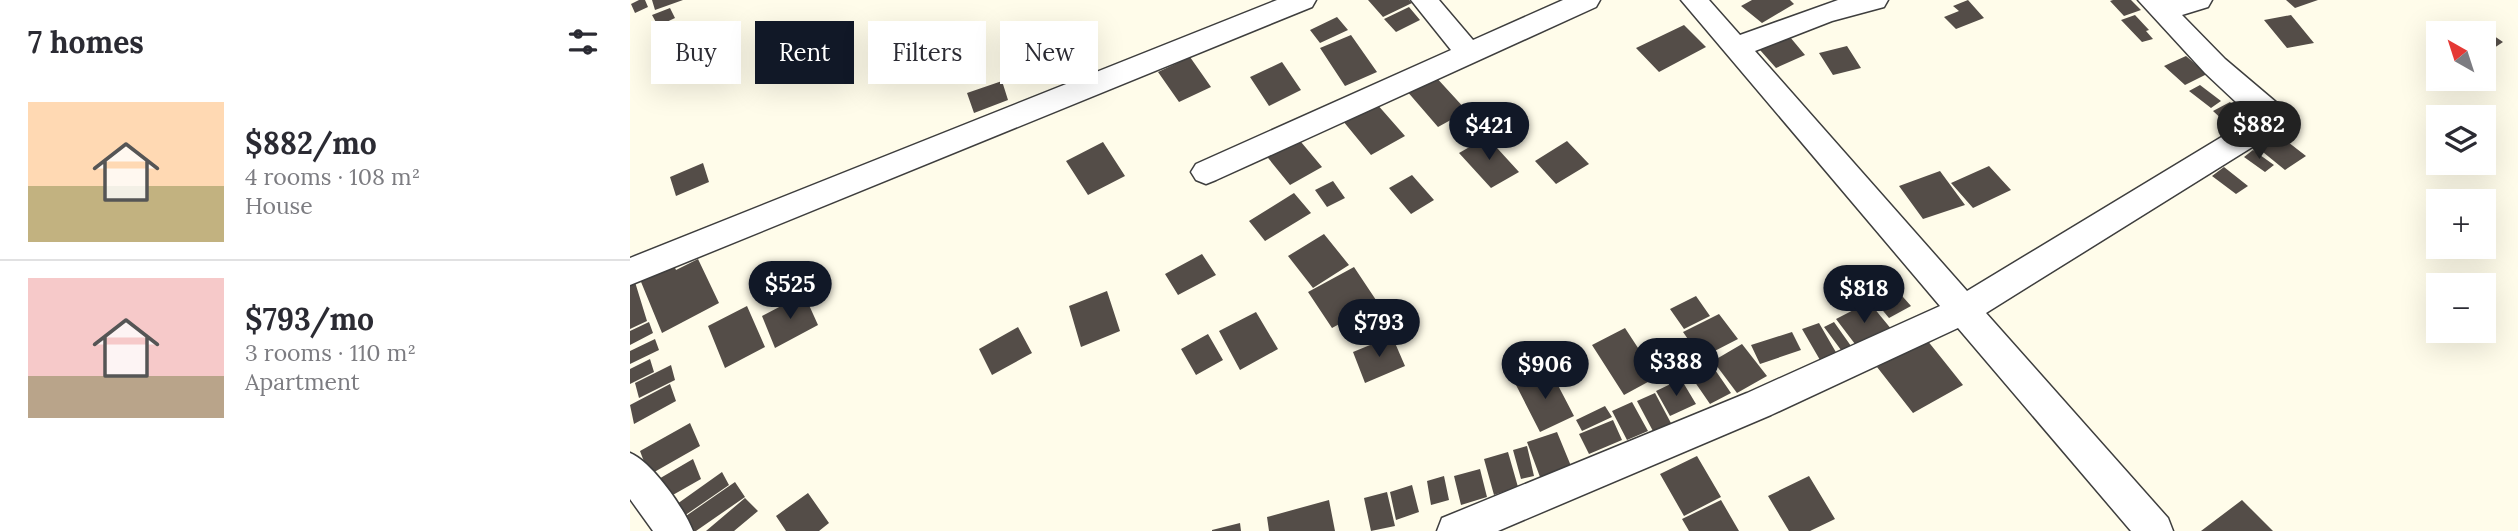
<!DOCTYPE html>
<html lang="en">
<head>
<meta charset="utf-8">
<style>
	:root { --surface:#fff; --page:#f2f2f3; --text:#2b2b33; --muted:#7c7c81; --line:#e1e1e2; --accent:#111827 }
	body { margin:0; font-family:Lora,serif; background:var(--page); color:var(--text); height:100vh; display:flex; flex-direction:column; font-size:26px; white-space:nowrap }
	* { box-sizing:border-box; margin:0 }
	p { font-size:23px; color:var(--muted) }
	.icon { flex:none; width:38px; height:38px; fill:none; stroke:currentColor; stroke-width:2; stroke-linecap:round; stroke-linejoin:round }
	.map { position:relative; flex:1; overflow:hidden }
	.side { display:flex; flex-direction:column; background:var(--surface); width:630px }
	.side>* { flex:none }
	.top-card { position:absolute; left:21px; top:21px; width:665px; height:63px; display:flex; gap:14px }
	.needle { width:46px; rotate:321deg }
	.tools { position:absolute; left:1796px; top:21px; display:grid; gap:14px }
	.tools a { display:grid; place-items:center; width:70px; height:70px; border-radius:0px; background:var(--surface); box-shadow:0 7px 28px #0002; font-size:35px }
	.price { position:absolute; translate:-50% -60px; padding:0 16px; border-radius:24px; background:var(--accent); color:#fff; font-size:23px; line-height:46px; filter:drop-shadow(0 2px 4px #0008) }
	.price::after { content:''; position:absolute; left:50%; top:42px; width:21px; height:16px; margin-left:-10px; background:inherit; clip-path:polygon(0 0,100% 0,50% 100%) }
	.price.on { background:#222; color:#fff }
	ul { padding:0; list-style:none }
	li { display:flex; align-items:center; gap:21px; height:175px; padding:0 28px }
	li+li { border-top:2px solid var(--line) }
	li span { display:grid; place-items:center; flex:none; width:196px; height:140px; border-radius:0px; color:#555 }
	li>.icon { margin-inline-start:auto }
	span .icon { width:84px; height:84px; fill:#fffc; stroke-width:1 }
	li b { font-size:30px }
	h2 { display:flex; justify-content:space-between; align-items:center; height:84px; padding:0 28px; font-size:30px }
	.tag { padding:0 24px; border-radius:0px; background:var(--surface); box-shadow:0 7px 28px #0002; font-size:24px; line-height:63px }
	.tag.on { background:var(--accent); color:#fff }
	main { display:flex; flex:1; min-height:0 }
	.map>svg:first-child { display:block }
	.building { fill:#544d48 }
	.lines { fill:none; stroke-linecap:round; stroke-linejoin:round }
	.minor-casing { stroke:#3e3e3e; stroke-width:3 }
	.minor { fill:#fff; fill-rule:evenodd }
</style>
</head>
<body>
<main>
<section class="side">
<h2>7 homes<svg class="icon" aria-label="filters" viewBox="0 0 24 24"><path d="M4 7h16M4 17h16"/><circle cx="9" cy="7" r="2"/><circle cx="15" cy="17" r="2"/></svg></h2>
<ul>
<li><span style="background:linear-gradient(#ffd9b3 60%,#c2b280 0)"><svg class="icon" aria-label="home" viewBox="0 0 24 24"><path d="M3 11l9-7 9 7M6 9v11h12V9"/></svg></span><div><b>$882/mo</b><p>4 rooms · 108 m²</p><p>House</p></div></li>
<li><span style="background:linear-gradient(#f6c9c9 70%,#b9a48a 0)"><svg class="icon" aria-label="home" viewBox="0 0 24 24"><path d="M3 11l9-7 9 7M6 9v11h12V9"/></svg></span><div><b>$793/mo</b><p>3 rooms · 110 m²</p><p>Apartment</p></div></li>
</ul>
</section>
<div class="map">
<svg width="1888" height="531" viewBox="0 0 1888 531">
	<rect width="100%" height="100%" fill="#fffcea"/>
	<path class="building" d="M9,0h6l3,7 -13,6 -4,-9z
		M22,0h31l-28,10z
		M738,0h41l3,3 -29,14z
		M1122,0h38l4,4 -32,19 -21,-17z
		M1338,0l16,18 -28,11 -12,-12 15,-6 -6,-5z
		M1483,0h18l10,10 -17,6 -14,-15z
		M1656,0h32l-23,8z
		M779,7l11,13 -24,12 -12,-13z
		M40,8l5,10 -17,8 -6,-11z
		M1505,15l14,15 -3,1 7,8 -11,3 -21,-22z
		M1661,15l23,28 -27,5 -23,-28z
		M707,17l11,13 -28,13 -10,-13z
		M1842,21l31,21 -18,12 -2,-21h-31z
		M1054,25l22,22 -47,25 -23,-24z
		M721,35l26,37 -32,14 -25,-38z
		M1160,37l15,18 -29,13 -16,-18z
		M1217,46l14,22 -28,7 -14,-22z
		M1556,56l21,18 -22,11 -21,-19z
		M560,57l21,30 -32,15 -21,-30z
		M652,62l19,28 -32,16 -19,-29z
		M804,75l33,36 -29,16 -32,-37z
		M372,81l6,19 -34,13 -7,-20z
		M1570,85l21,16 -10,7 -22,-17z
		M1600,102l25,22 -18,9 -24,-22z
		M746,103l29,33 -34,19 -28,-34z
		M1649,135l27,21 -21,14 -27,-22z
		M666,136l26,31 -32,18 -26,-32z
		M857,137l32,35 -28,16 -32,-35z
		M937,141l22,23 -33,20 -21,-23z
		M473,142l22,34 -37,19 -22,-34z
		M1623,150l21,15 -9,7 -21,-15z
		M73,163l6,19 -33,14 -6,-19z
		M1359,166l22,24 -38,18 -22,-25z
		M1594,167l24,19 -12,8 -24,-18z
		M1310,171l25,34 -42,14 -24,-33z
		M782,175l22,25 -23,14 -22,-26z
		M703,181l12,17 -18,9 -12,-17z
		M664,193l17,20 -46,28 -16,-20z
		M694,234l25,31 -36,23 -25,-32z
		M572,254l14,21 -38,20 -13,-21z
		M68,259l21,44 -57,30 -23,-56 33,-16 4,9z
		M724,267l24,36 -46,25 -24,-36z
		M5,282l12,39 -17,8v-45z
		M1265,288l16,18 -22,12 -15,-18z
		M477,291l13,40 -39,16 -12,-41z
		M174,294l14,31 -43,23 -13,-32z
		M1066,296l14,20 -26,13 -14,-20z
		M1239,302l23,28 -34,18 -22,-29z
		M117,306l18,41 -40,21 -17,-42z
		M626,312l22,37 -38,21 -21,-39z
		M1089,314l19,25 -37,19 -18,-26z
		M19,322l4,11 -23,12v-14z
		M1204,322l17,24 -10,4 -17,-23z
		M1189,323l18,31 -17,6 -18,-31z
		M388,327l14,26 -40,22 -13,-26z
		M995,328l32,49 -33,18 -32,-50z
		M1162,332l9,18 -41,14 -9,-19z
		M578,334l15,26 -27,15 -15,-26z
		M762,336l13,30 -40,17 -12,-31z
		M25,339l4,11 -29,14v-13z
		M1297,340l36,45 -50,28 -36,-46z
		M1112,344l25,32 -30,17 -24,-32z
		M910,345l12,20 -13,6 -5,-9 -26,11 -6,-11z
		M20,359l4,13 -24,12v-15z
		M1081,364l20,29 -21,11 -20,-29z
		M41,365l4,15 -36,18 -4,-15z
		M920,370l24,46 -34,16 -24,-47z
		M1051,379l15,25 -26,12 -14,-25z
		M40,384l6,17 -42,23 -4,-19z
		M1025,393l17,32 -18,8 -17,-32z
		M1002,402l16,29 -21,9 -15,-29z
		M975,406l7,11 -30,14 -6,-11z
		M983,420l9,20 -33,14 -10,-20z
		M60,423l10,23 -51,29 -9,-24z
		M927,432l14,34 -31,11 -13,-35z
		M897,446l7,30 -13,3 -8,-29z
		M878,452l10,35 -24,8 -10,-36z
		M1067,456l24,41 -37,19 -24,-42z
		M63,459l8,20 -37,21 -7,-20z
		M850,469l7,28 -26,8 -7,-29z
		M92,472l7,13 -45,31 -7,-12z
		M814,476l5,24 -18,5 -4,-24z
		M1179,476l26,43 -25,12h-21l-21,-35z
		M105,482l10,15 -49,34h-5l-8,-13z
		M782,485l7,27 -23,8 -6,-28z
		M757,492l8,34 -24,5 -7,-33z
		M178,493l21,30 -10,8h-33l-10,-15z
		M115,498l13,13 -24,20h-28z
		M699,500l6,31h-66l-2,-14z
		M1091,500l18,31h-50l-7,-12z
		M1612,500l31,31h-72z
		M610,523l1,8h-29v-1z"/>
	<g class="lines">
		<g class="minor-casing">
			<path id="minor" d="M647,0h39l-4,7 -682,278v-27z
				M781,0h28l34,40 90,-40h37l-4,7 -380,173 -10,4 -10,-4 -5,-8 5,-8 255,-114z
				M1051,0h28l31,35 98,-35h50l-4,7 -52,14 -77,30 212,240 286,-173 -48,-45 -67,-73h74l-4,7 -26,8 43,44 52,44 5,20 -4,8 -292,182 182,205 5,13h-42l-173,-203 -187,87 -273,116h-61l5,-13 305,-125 193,-87z
				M0,453c22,9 54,55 63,78h-40l-23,-32z"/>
		</g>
		<use href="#minor" class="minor"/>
	</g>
</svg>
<div class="tools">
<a><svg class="needle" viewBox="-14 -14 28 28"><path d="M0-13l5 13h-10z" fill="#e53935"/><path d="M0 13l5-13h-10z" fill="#7c7c81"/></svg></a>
<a><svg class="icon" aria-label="layers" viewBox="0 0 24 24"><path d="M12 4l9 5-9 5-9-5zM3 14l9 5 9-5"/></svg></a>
<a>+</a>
<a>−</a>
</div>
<b class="price on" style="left:1629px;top:161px">$882</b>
<b class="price" style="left:859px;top:162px">$421</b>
<b class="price" style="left:160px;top:321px">$525</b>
<b class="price" style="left:1234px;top:325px">$818</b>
<b class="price" style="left:749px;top:359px">$793</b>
<b class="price" style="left:1046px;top:398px">$388</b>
<b class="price" style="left:915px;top:401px">$906</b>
<div class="top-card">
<a class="tag">Buy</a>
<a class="tag on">Rent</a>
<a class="tag">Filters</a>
<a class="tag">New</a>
</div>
</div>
</main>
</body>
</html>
